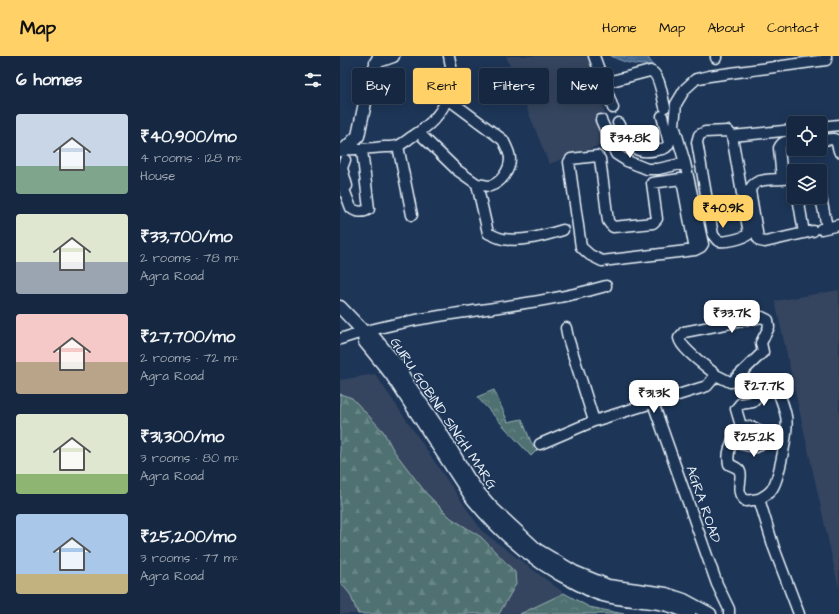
<!DOCTYPE html>
<html lang="en">
<head>
<meta charset="utf-8">
<style>
	:root { --surface:#162841; --page:#1f3048; --text:#f1f3f6; --muted:#9ea6b1; --line:#35445a; --accent:#ffd166 }
	body { margin:0; font-family:"Architects Daughter",sans-serif; background:var(--page); color:var(--text); height:100vh; display:flex; flex-direction:column; font-size:15px; white-space:nowrap }
	* { box-sizing:border-box; margin:0 }
	p { font-size:13px; color:var(--muted) }
	.icon { flex:none; width:22px; height:22px; fill:none; stroke:currentColor; stroke-width:2; stroke-linecap:round; stroke-linejoin:round }
	.map { position:relative; flex:1; overflow:hidden }
	.side { display:flex; flex-direction:column; background:var(--surface); width:340px }
	.side>* { flex:none }
	.hud { position:absolute; left:12px; top:12px; width:380px; height:36px; display:flex; gap:8px }
	.tools { position:absolute; left:447px; top:60px; display:grid; gap:8px }
	.tools a { display:grid; place-items:center; width:40px; height:40px; border-radius:4px; background:var(--surface); box-shadow:0 2px 10px #0003,0 0 0 1px var(--line); font-size:20px }
	.price { position:absolute; translate:-50% -34px; padding:0 9px; border-radius:8px; background:#fff; color:#222; font-size:13px; line-height:26px; filter:drop-shadow(0 1px 2px #0008) }
	.price::after { content:''; position:absolute; left:50%; top:24px; width:12px; height:9px; margin-left:-6px; background:inherit; clip-path:polygon(0 0,100% 0,50% 100%) }
	.price.current { background:var(--accent); color:#111 }
	ul { padding:0; list-style:none }
	li { display:flex; align-items:center; gap:12px; height:100px; padding:0 16px }
	li span { display:grid; place-items:center; flex:none; width:112px; height:80px; border-radius:4px; color:#555 }
	li>.icon { margin-inline-start:auto }
	span .icon { width:48px; height:48px; fill:#fffc; stroke-width:1 }
	li b { font-size:17px }
	h2 { display:flex; justify-content:space-between; align-items:center; height:48px; padding:0 16px; font-size:17px }
	.pill { padding:0 14px; border-radius:4px; background:var(--surface); box-shadow:0 2px 10px #0003,0 0 0 1px var(--line); font-size:14px; line-height:36px }
	.pill.current { background:var(--accent); color:#111 }
	header { display:flex; align-items:center; gap:24px; box-sizing:border-box; height:56px; padding:0 20px; background:var(--accent); color:#111 }
	header strong { font-size:19px }
	nav { display:flex; gap:22px; margin-inline-start:auto; font-size:14px }
	main { display:flex; flex:1; min-height:0 }
	.map>svg:first-child { display:block }
	.built { fill:#34445f }
	.forest { fill:url(#forest-firs); stroke:#9cb1b4 }
	.park { fill:url(#park-crowns); stroke:#9cb1b4 }
	.water { fill:url(#water-ripples); stroke:#869eb7 }
	.lines { fill:none; stroke-linecap:round; stroke-linejoin:round }
	.minor-casing { stroke:#e8f1f8; stroke-width:13 }
	.tertiary-casing { stroke:#e8f1f8; stroke-width:15 }
	.minor { stroke:#1d3557; stroke-width:10 }
	.tertiary { stroke:#1d3557; stroke-width:12 }
	.labels { text-anchor:middle; stroke-width:3; stroke-linejoin:round; paint-order:stroke }
	.street-label { font-size:14px; fill:#e8f1f8; stroke:#1d3557 }
</style>
</head>
<body>
<header>
<strong>Map</strong>
<nav><a>Home</a><a>Map</a><a>About</a><a>Contact</a></nav>
</header>
<main>
<section class="side">
<h2>6 homes<svg class="icon" aria-label="filters" viewBox="0 0 24 24"><path d="M4 7h16M4 17h16"/><circle cx="9" cy="7" r="2"/><circle cx="15" cy="17" r="2"/></svg></h2>
<ul>
<li><span style="background:linear-gradient(#c9d6e8 65%,#7fa58c 0)"><svg class="icon" aria-label="home" viewBox="0 0 24 24"><path d="M3 11l9-7 9 7M6 9v11h12V9"/></svg></span><div><b>₹40,900/mo</b><p>4 rooms · 128 m²</p><p>House</p></div></li>
<li><span style="background:linear-gradient(#dfe7d0 60%,#9aa5b1 0)"><svg class="icon" aria-label="home" viewBox="0 0 24 24"><path d="M3 11l9-7 9 7M6 9v11h12V9"/></svg></span><div><b>₹33,700/mo</b><p>2 rooms · 78 m²</p><p>Agra Road</p></div></li>
<li><span style="background:linear-gradient(#f6c9c9 60%,#b9a48a 0)"><svg class="icon" aria-label="home" viewBox="0 0 24 24"><path d="M3 11l9-7 9 7M6 9v11h12V9"/></svg></span><div><b>₹27,700/mo</b><p>2 rooms · 72 m²</p><p>Agra Road</p></div></li>
<li><span style="background:linear-gradient(#dfe7d0 75%,#8fb573 0)"><svg class="icon" aria-label="home" viewBox="0 0 24 24"><path d="M3 11l9-7 9 7M6 9v11h12V9"/></svg></span><div><b>₹31,300/mo</b><p>3 rooms · 80 m²</p><p>Agra Road</p></div></li>
<li><span style="background:linear-gradient(#a9c7e8 75%,#c2b280 0)"><svg class="icon" aria-label="home" viewBox="0 0 24 24"><path d="M3 11l9-7 9 7M6 9v11h12V9"/></svg></span><div><b>₹25,200/mo</b><p>3 rooms · 77 m²</p><p>Agra Road</p></div></li>
</ul>
</section>
<div class="map">
<svg width="499" height="558" viewBox="0 0 499 558">
	<defs>
		<pattern id="forest-firs" width="22" height="20" patternUnits="userSpaceOnUse"><rect width="22" height="20" fill="#4f7171"/><path d="M5 1l3.5 6h-7zM16 11l3.5 6h-7z" fill="#688686"/></pattern>
		<pattern id="park-crowns" width="20" height="18" patternUnits="userSpaceOnUse"><rect width="20" height="18" fill="#4f7171"/><path d="M2 6a3 3 0 1 1 6 0M12 15a3 3 0 1 1 6 0" fill="none" stroke="#688686"/></pattern>
		<pattern id="water-ripples" width="26" height="14" patternUnits="userSpaceOnUse"><rect width="26" height="14" fill="#45668b"/><path d="M2 4q2-2 4 0t4 0M15 11q2-2 4 0t4 0" fill="none" stroke="#607c9c"/></pattern>
	</defs>
	<rect width="100%" height="100%" fill="#1d3557"/>
	<filter id="ink" filterUnits="userSpaceOnUse"><feTurbulence type="fractalNoise" baseFrequency=".025" numOctaves="2"/><feDisplacementMap in="SourceGraphic" scale="8" xChannelSelector="R" yChannelSelector="G"/><feConvolveMatrix kernelMatrix="1 2 1 2 8 2 1 2 1" color-interpolation-filters="sRGB"/></filter>
	<g filter="url(#ink)">
		<path class="built" d="M166,0h85l20,85 -62,23z
			M499,234v299l-64,-288z
			M35,318l107,157 82,62 -44,21h-180v-234z"/>
		<path class="forest" d="M0,338l12,4 31,33 11,20 32,42 25,25 30,19 34,35 1,12 -17,30h-141l-8,-20 -10,-12z"/>
		<path class="park" d="M154,334l14,32 14,-3 9,23 6,8 -6,6 -54,-59z
			M224,537l25,14 35,7h-104z"/>
		<path class="water" d="M271,0h36l6,9c-17,0 -26,-1 -42,-9z"/>
		<g class="lines">
			<g class="minor-casing">
				<path id="minor" d="M254,0l19,52
					M376,0v2
					M264,27l46,-12c10,2 12,26 15,36
					M108,43l55,41c3,6 7,13 7,19 0,11 -9,24 -20,27 -4,0 -10,-2 -13,-2
					M261,64l15,34 11,7 20,8h11l27,-6
					M278,67c10,19 14,33 39,27 5,-1 10,-1 12,-7l-7,-27
					M480,71l19,-2
					M388,75l4,5 17,98c-5,4 -26,10 -32,6 0,0 -4,-5 -4,-5l-16,-93 2,-7 6,-3z
					M79,77l38,37 20,14 11,49c4,2 10,5 15,6 20,3 40,-3 60,-9
					M392,80l62,-6
					M480,84l14,-1 2,1 3,11
					M454,85c-7,0 -12,0 -15,7l3,31c-12,1 -28,-1 -32,11l8,48 2,3 5,1 48,-11
					M58,90l14,69
					M5,93c14,1 27,-1 40,-2 4,0 9,0 12,-1 6,-2 11,-7 16,-10 30,-18 45,-46 36,-80
					M5,104l-3,8 5,18
					M0,123l11,29c5,4 12,5 18,1l-7,-59
					M442,123l12,-1
					M480,137l7,34
					M458,141l6,36
					M481,173l18,-4
					M355,194l-13,-70 -1,-1 -29,4 5,36 -4,4 -40,4 -3,-3 -2,-3 -8,-62 -3,-3 -26,3 -2,3 12,85 9,8 12,6 93,-11 6,-3 2,-3 -18,-81 -11,-38 2,-21 9,-15 11,-10 13,-3 117,-16v-4
					M226,272l2,10 26,83
					M0,283c86,-29 179,-28 266,-53
					M313,347l64,181 12,25v5
					M401,370c-7,13 -15,23 -12,38 3,2 7,3 9,5 8,7 -6,22 8,32l13,-2
					M444,385l-19,-2c-7,-12 -11,-13 -24,-13l-5,-17 4,-5 13,-2 2,-2v-14l20,-1 1,2c4,9 8,19 10,29 3,13 -7,63 -14,73 -3,5 -8,7 -13,10l15,49 25,66
					M392,386l23,5 7,-4 3,-4
					M200,388l54,-23 113,-35 9,-11c-9,-8 -35,-26 -37,-37l5,-6 78,-15 6,3 1,7 -8,16 2,9 -31,30h-2l-14,-7"/>
			</g>
			<g class="tertiary-casing">
				<path id="tertiary" d="M36,6l17,-6
					M0,94l5,-1 13,-13 11,-52 10,-28
					M0,251l23,24
					M349,558c-24,-16 -59,-11 -86,-19 -9,-2 -17,-7 -25,-11 -42,-20 -77,-50 -106,-86l-81,-124 -26,-32 -2,-11 9,4 25,30 11,19 32,47 28,47 10,14 13,15 46,43 37,22 34,14 58,8 18,6 26,14"/>
			</g>
			<use href="#minor" class="minor"/>
			<use href="#tertiary" class="tertiary"/>
		</g>
	</g>
	<g class="labels">
		<g class="street-label">
			<text transform="translate(104 357) rotate(56)" y="5">GURU GOBIND SINGH MARG</text>
			<text transform="translate(364 448) rotate(71)" y="5">AGRA ROAD</text>
		</g>
	</g>
</svg>
<div class="tools">
<a><svg class="icon" aria-label="locate" viewBox="0 0 24 24"><circle cx="12" cy="12" r="6"/><path d="M12 2v4M12 18v4M2 12h4M18 12h4"/></svg></a>
<a><svg class="icon" aria-label="layers" viewBox="0 0 24 24"><path d="M12 4l9 5-9 5-9-5zM3 14l9 5 9-5"/></svg></a>
</div>
<b class="price" style="left:290px;top:103px">₹34.8K</b>
<b class="price current" style="left:383px;top:173px">₹40.9K</b>
<b class="price" style="left:392px;top:278px">₹33.7K</b>
<b class="price" style="left:424px;top:351px">₹27.7K</b>
<b class="price" style="left:314px;top:358px">₹31.3K</b>
<b class="price" style="left:414px;top:402px">₹25.2K</b>
<div class="hud">
<a class="pill">Buy</a>
<a class="pill current">Rent</a>
<a class="pill">Filters</a>
<a class="pill">New</a>
</div>
</div>
</main>
</body>
</html>
